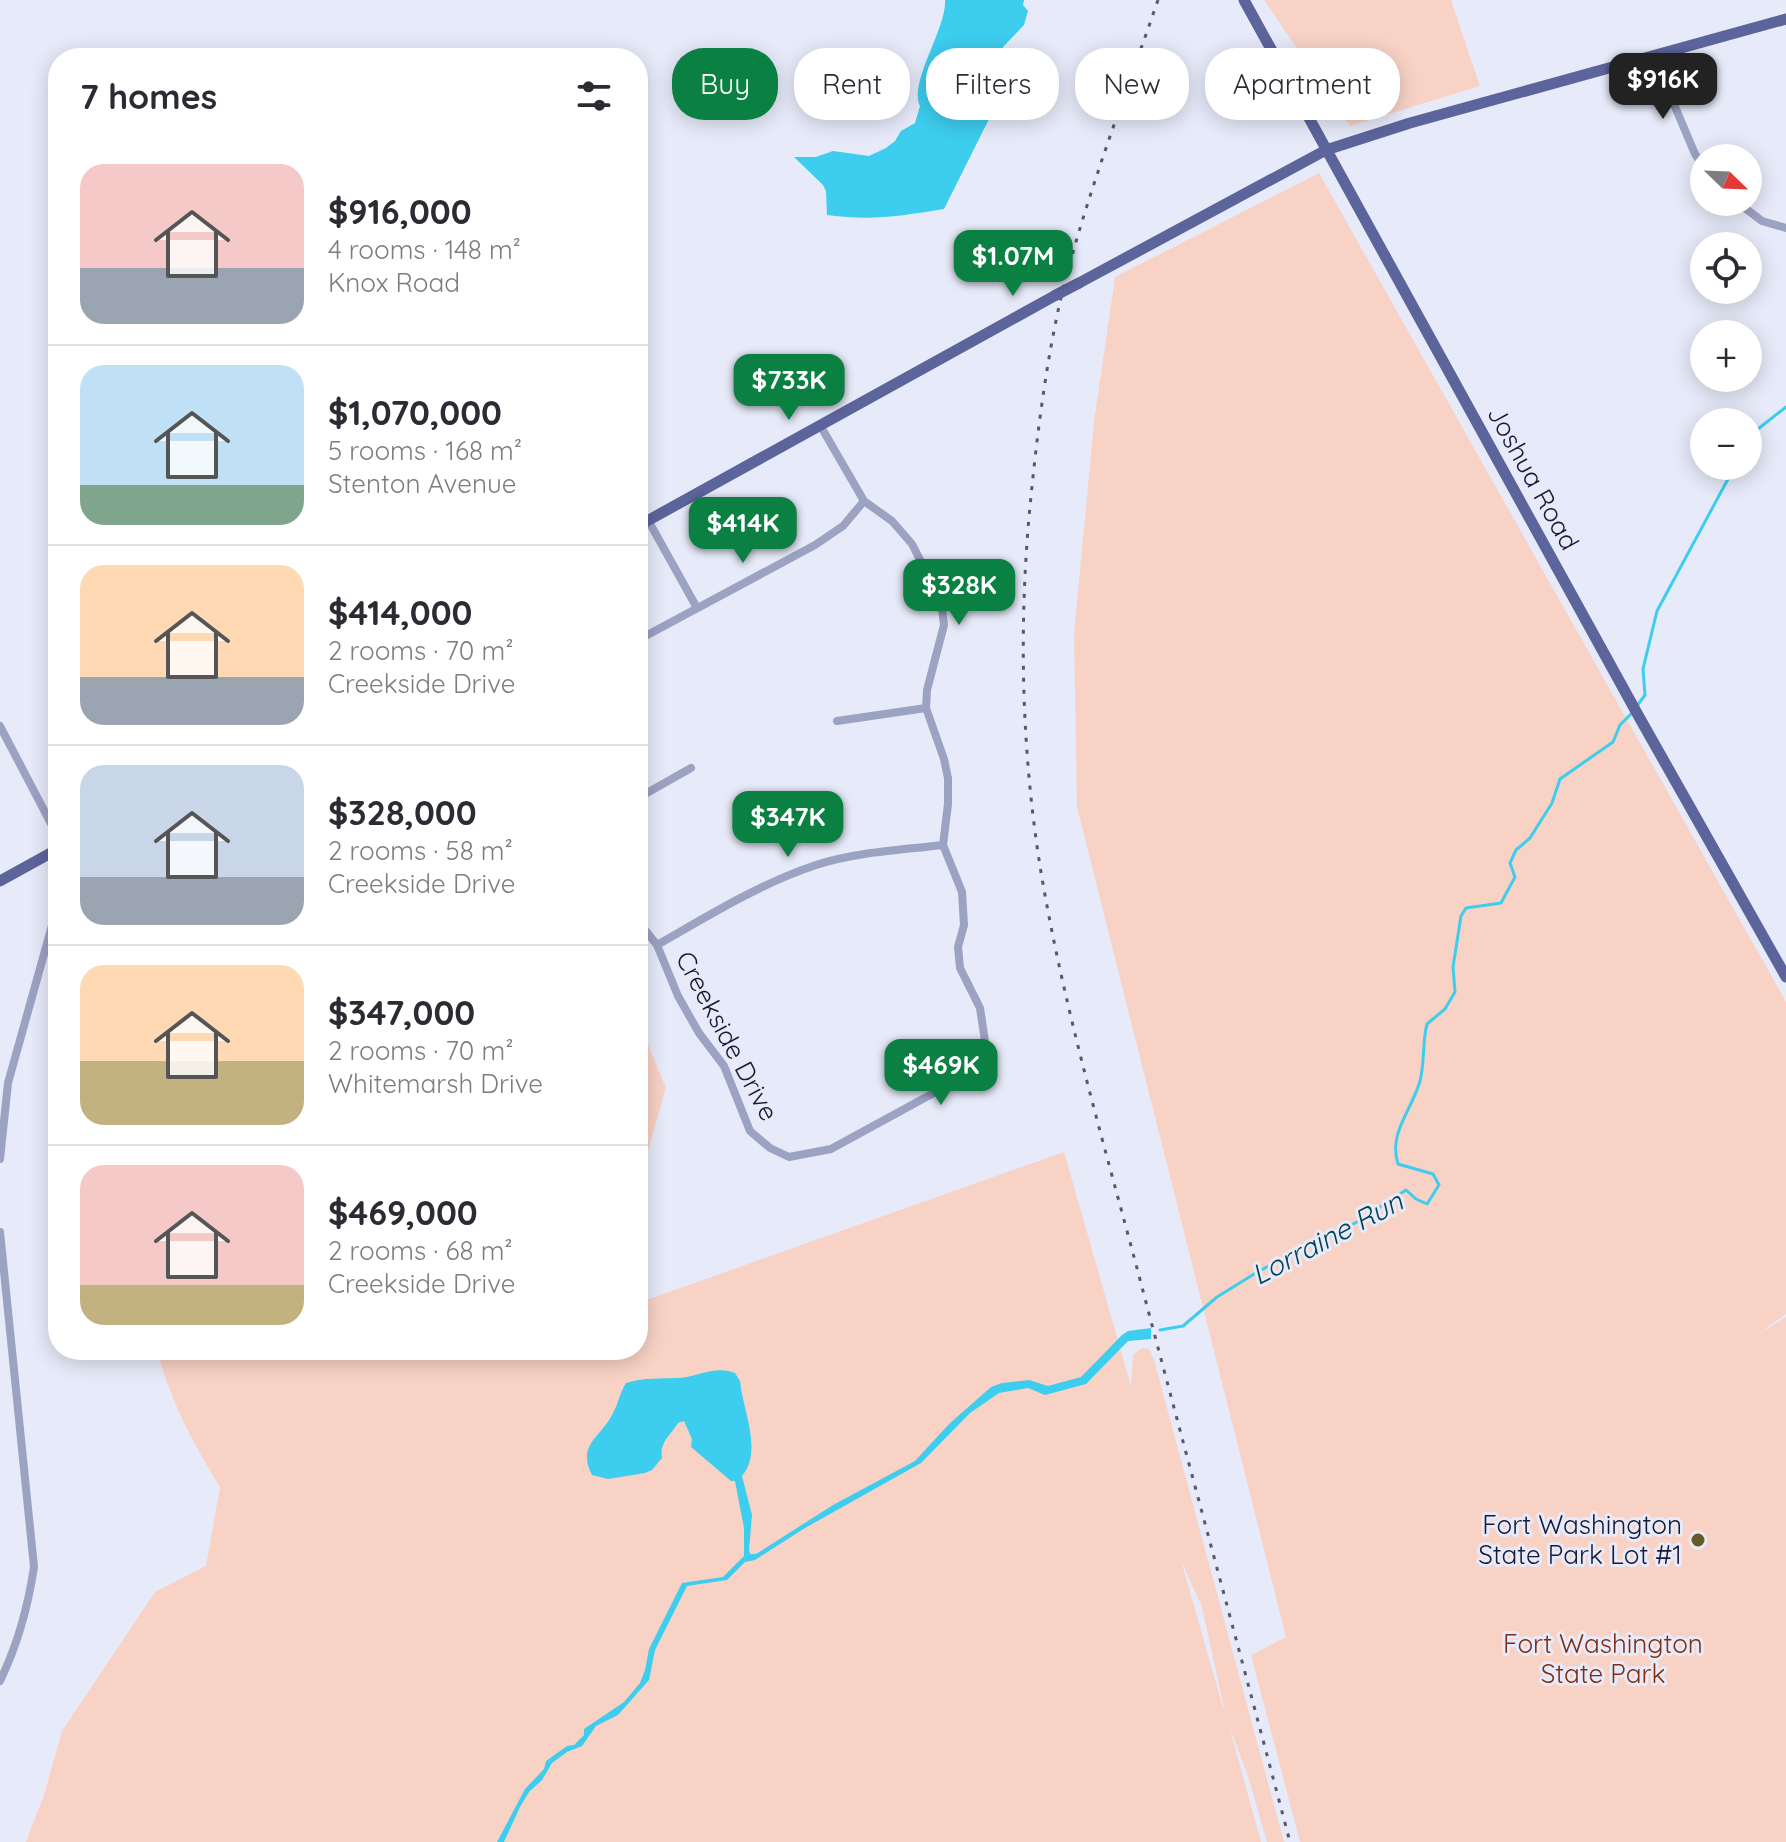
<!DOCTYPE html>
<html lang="en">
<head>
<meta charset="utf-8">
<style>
	:root { --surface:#fff; --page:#f7f7f7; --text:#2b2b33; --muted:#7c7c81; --line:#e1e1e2; --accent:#0b8043 }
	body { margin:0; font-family:Quicksand,sans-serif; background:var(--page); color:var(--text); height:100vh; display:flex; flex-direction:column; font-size:30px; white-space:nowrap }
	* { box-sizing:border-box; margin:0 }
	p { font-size:26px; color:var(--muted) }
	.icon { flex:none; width:44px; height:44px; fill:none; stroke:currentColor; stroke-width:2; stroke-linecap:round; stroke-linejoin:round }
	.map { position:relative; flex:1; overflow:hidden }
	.details { position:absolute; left:48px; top:48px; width:600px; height:1312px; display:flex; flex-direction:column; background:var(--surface); border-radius:32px; box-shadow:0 4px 20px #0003 }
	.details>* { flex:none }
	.top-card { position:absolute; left:672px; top:48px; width:760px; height:72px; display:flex; gap:16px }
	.needle { width:52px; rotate:113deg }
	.buttons { position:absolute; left:1690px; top:144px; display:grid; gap:16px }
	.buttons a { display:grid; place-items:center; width:72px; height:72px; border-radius:50%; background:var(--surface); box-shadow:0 4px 20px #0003; font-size:40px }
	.price { position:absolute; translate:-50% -68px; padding:0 18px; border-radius:16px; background:var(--accent); color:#fff; font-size:26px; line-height:52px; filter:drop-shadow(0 2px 4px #0008) }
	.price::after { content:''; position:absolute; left:50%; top:48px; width:24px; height:18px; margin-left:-12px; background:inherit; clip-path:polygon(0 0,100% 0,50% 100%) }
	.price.current { background:#222; color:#fff }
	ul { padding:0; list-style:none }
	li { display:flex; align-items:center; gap:24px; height:200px; padding:0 32px }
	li+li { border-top:2px solid var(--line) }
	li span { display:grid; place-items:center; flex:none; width:224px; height:160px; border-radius:24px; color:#555 }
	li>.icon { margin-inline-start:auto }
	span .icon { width:96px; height:96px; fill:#fffc; stroke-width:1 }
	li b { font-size:34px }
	h2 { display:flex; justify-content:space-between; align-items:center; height:96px; padding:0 32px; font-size:34px }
	.pill { padding:0 28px; border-radius:32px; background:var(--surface); box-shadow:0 4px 20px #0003; font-size:28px; line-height:72px }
	.pill.current { background:var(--accent); color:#fff }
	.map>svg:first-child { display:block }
	.green { fill:#f9d2c6; fill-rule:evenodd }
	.water { fill:#3dcdee }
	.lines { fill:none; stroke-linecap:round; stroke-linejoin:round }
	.stream { stroke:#3dcdee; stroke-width:3 }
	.minor { stroke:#9ca2c2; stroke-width:8 }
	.major { stroke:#5c649c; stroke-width:11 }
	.rail { stroke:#565870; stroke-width:3; stroke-dasharray:4 8; stroke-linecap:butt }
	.major-bridge { stroke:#5c649c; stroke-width:11 }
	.poi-dot { fill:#665b28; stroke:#e7eaf9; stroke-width:3 }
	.labels { text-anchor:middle; stroke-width:6; stroke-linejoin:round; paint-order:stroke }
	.street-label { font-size:26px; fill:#171935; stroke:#e7eaf9 }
	.poi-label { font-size:26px; fill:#171935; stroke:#e7eaf9; text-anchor:end }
	.park-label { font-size:26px; fill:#812b0f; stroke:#e7eaf9 }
	.water-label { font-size:28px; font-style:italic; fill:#004250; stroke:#e7eaf9 }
</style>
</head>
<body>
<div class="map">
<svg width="1786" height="1842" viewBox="0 0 1786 1842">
	<rect width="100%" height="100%" fill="#e7eaf9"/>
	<path class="green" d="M1264,0h187l29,86 -130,40z
		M1319,173l467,829v312l-31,22 31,-19v525h-486l-49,-187 35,-18 -209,-830 -3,-173 20,-212 21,-145z
		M638,1020l28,68 -28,98z
		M1064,1152l67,234 2,-31 9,-7 7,1 5,11 130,482h-17l-20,-69 -18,-47 32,116h-1235l18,-47 18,-64 93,-139 51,-26 14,-79c-27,-44 -50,-87 -63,-137h481v-47zM1181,1560l21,47 22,101h-1z"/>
	<path class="water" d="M945,0h79l-1,5 5,6 -4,14 -21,22 -3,19 -12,36 3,13 -47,94c-45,7 -71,12 -117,6l-1,-24 -3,-6 -29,-28h22l17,-6 36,5 17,-8 9,-7 6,-10 14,-8 5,-17c-12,-23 27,-78 25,-106z
		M1151,1328v11l-23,2 -42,43 -41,11 -17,-7 -29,5 -29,20 -49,50 -116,65 -50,32 -10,2 -18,18 -40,6 -32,64 -6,30 -31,35 -22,11 -14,20 -15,6 -15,11 -10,17 -13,12 -9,15 -16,35h-7l28,-53 19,-20 2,-8 21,-15 7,-1 10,-10v-6l40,-27 16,-19 5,-13 4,-21 33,-66 41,-6 21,-21v-28l-9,-47h-4l-40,-34 1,-8 -8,-18 -6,2c-7,12 -19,19 -16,35l-10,12 -7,3 -37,6 -16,-4c-16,-31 10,-38 21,-62 6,-11 7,-21 13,-30 21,-6 32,-4 52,-5 20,-1 37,-13 57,-5l5,8c3,30 23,70 2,95l10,39 -3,35 1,4h6l77,-49 82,-44 34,-37 42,-37 11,-4 27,-3 19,6 33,-9 41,-42 6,-4z"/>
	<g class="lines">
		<path class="stream" d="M1748,445l10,-16 28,-22
			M1637,706l8,-11 -2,-26 14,-58 78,-145
			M1160,1330l23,-4 34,-29 42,-26 98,-49 49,-32 10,9 11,5 12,-19 -6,-11 -35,-10c-10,-31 14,-54 22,-83 5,-19 2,-38 7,-57l18,-15 10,-17 -2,-25 8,-51 5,-8 35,-5 14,-26 -5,-14 6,-13 14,-12 22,-35 8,-24 53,-37 7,-17 12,-12"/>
		<path class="minor" d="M1654,57l41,97 9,13
			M1737,202l25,19 24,7
			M648,520l49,88
			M638,640l177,-95 28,-19 21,-25
			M837,721l89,-13
			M0,726l58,111
			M638,798l53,-30
			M638,921l19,24 21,51 21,37 25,33 26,65 20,17 19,9 42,-8 110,-60 27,-19 17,-29 -5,-33 -20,-40 -2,-21 6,-22 -2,-33 -19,-47 5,-41v-26l-4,-19 -18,-51 1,-18 17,-65 -2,-16 -5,-16 -25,-49 -20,-23 -28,-20 -44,-76
			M657,945c51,-29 102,-61 159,-80 40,-13 85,-15 127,-20
			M0,1159l8,-76 50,-179
			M0,1232l34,335c-6,40 -16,77 -34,114"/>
		<path class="major" d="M1244,0l394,715 148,262
			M1079,283l247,-133 84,-27 376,-104
			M638,526l418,-231
			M0,881l58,-32"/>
		<path class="rail" d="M1158,0c-33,96 -70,191 -95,289 -16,67 -25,138 -32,207 -13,128 -10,261 12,388 23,131 61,260 95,388 50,190 102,380 152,570"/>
		<path class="major-bridge" d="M1056,295l23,-12"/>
	</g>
	<circle class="poi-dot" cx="1698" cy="1540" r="8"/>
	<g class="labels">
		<g class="street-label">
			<text transform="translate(1533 478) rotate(61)" y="9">Joshua Road</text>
			<text transform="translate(727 1036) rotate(62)" y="9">Creekside Drive</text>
		</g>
		<g class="poi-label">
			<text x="1682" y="1534">Fort Washington<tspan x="1682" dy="30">State Park Lot #1</tspan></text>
		</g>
		<g class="park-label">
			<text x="1603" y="1653">Fort Washington<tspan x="1603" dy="30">State Park</tspan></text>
		</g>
		<g class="water-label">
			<text transform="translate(1327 1238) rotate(-28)" y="10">Lorraine Run</text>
		</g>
	</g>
</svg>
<div class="buttons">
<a><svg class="needle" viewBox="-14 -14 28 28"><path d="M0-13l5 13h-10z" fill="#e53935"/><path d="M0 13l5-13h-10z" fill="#7c7c81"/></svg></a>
<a><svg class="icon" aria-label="locate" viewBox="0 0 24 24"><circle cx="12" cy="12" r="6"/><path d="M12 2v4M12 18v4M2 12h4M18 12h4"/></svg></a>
<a>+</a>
<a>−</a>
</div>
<b class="price current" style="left:1663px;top:121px">$916K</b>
<b class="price" style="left:1013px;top:298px">$1.07M</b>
<b class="price" style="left:789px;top:422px">$733K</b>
<b class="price" style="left:743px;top:565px">$414K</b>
<b class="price" style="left:959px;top:627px">$328K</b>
<b class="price" style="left:788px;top:859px">$347K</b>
<b class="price" style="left:941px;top:1107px">$469K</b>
<div class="top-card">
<a class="pill current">Buy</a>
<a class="pill">Rent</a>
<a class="pill">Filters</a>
<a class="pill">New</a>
<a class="pill">Apartment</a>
</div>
<section class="details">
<h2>7 homes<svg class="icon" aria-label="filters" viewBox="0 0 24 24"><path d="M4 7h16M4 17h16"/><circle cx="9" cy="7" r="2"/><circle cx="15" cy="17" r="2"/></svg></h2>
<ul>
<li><span style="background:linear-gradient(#f6c9c9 65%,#9aa5b1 0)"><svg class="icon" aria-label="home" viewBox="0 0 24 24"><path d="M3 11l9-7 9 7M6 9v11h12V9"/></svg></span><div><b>$916,000</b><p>4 rooms · 148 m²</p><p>Knox Road</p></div></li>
<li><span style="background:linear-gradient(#bfe0f5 75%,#7fa58c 0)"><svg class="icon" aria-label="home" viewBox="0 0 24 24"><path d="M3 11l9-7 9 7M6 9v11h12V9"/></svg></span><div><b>$1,070,000</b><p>5 rooms · 168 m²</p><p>Stenton Avenue</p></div></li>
<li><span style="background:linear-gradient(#ffd9b3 70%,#9aa5b1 0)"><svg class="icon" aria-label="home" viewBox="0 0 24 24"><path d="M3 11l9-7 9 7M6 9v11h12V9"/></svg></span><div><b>$414,000</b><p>2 rooms · 70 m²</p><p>Creekside Drive</p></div></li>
<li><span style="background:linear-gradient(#c9d6e8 70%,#9aa5b1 0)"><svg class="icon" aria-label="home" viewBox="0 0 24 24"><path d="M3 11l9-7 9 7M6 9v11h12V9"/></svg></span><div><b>$328,000</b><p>2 rooms · 58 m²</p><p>Creekside Drive</p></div></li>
<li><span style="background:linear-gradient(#ffd9b3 60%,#c2b280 0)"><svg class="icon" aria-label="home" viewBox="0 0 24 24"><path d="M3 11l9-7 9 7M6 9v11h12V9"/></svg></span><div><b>$347,000</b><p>2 rooms · 70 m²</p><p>Whitemarsh Drive</p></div></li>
<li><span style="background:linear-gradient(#f6c9c9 75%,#c2b280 0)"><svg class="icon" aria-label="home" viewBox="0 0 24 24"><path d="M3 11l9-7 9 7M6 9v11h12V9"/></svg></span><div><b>$469,000</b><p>2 rooms · 68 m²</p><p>Creekside Drive</p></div></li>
</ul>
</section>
</div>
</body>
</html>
